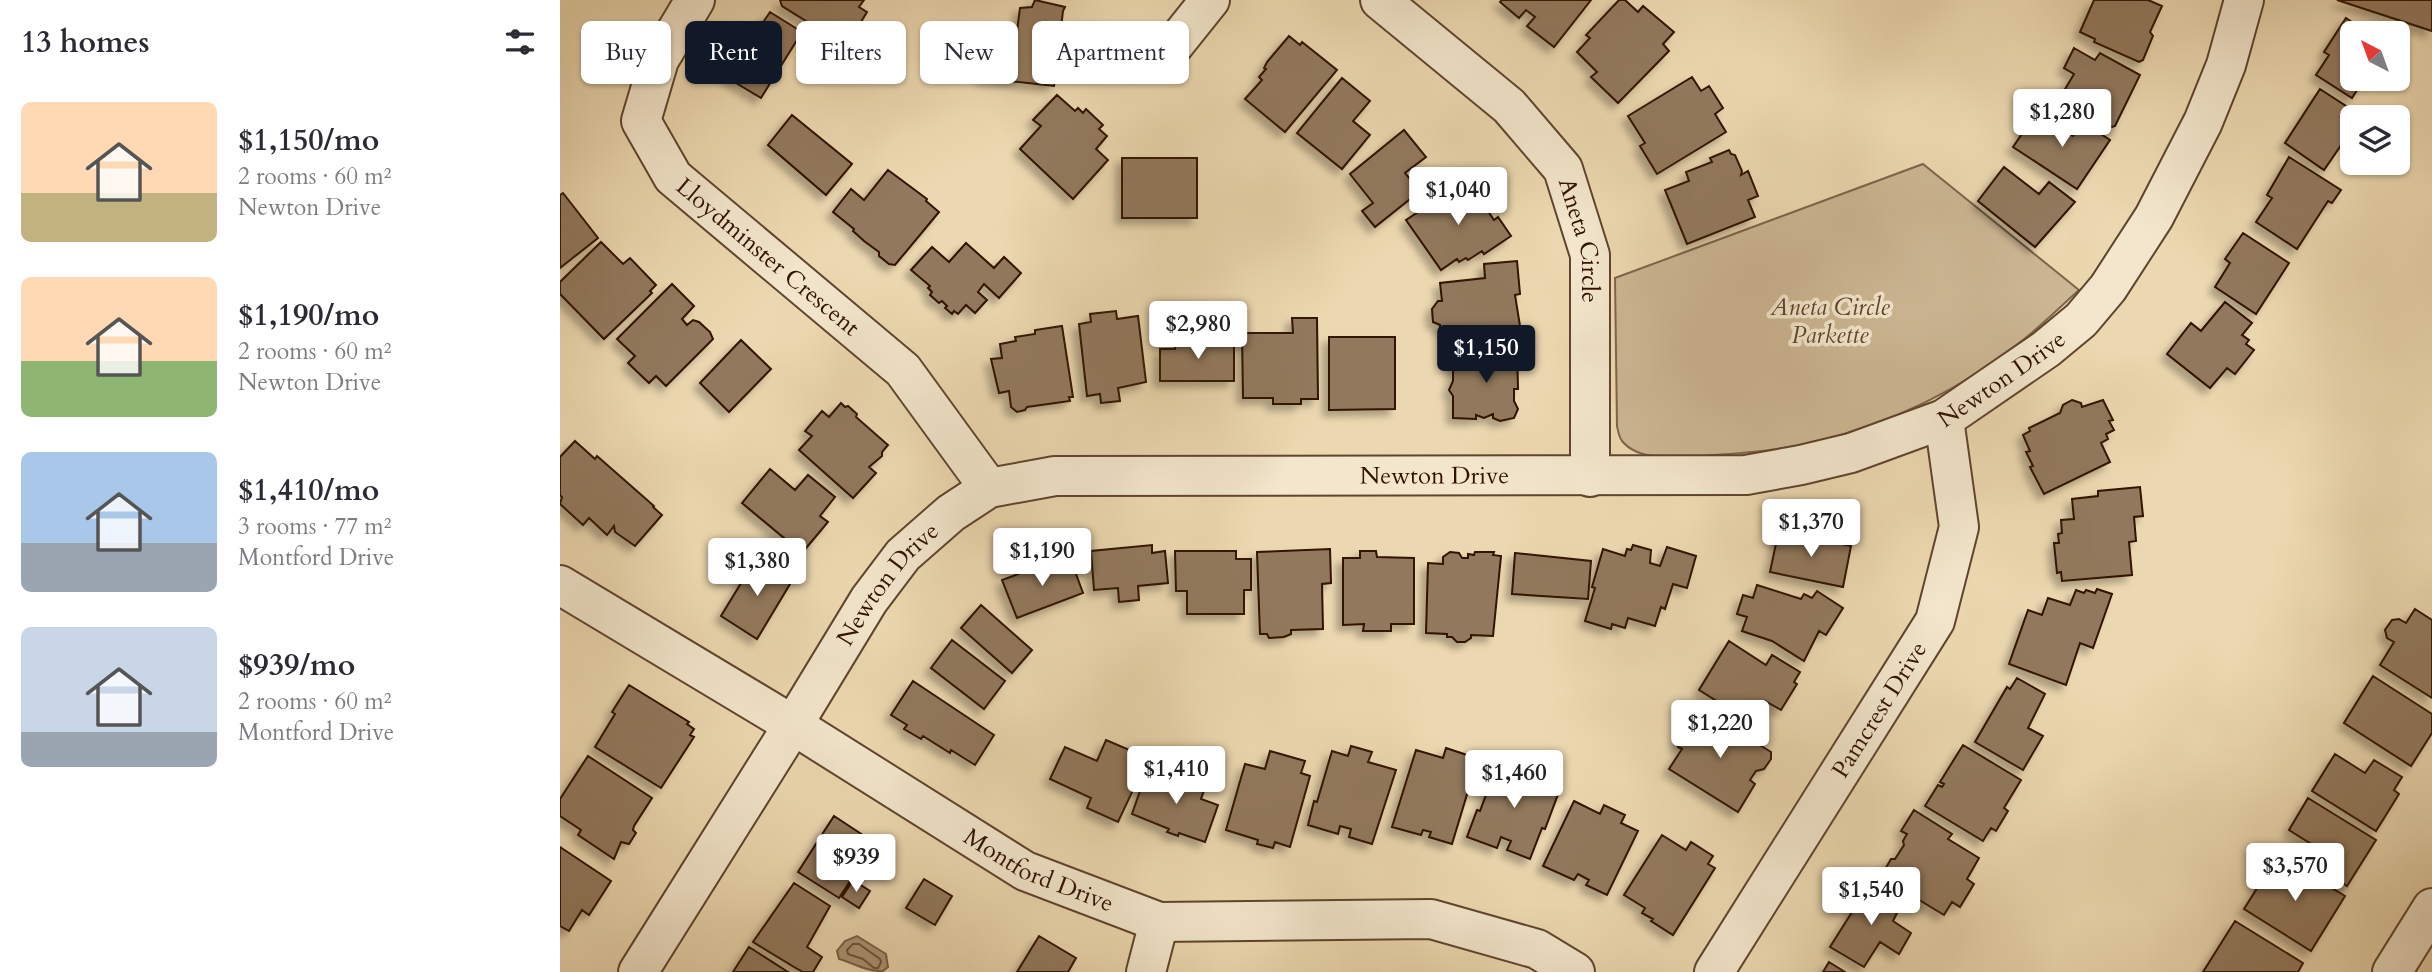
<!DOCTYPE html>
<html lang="en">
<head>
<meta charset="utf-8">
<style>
	:root { --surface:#fff; --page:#f2f2f3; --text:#2b2b33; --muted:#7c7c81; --accent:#111827 }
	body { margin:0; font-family:Cardo,serif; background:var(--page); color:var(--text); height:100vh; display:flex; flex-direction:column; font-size:26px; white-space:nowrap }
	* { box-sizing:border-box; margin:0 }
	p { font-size:23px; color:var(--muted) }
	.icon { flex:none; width:38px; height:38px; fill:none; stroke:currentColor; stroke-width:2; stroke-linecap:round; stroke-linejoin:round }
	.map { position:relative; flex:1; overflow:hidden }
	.details { display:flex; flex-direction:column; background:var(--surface); width:560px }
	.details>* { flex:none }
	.top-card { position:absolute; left:21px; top:21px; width:665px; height:63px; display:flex; gap:14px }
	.needle { width:46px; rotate:319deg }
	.fabs { position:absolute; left:1780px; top:21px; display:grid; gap:14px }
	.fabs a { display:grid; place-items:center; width:70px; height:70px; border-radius:10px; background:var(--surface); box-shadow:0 2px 5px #0004; font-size:35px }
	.price { position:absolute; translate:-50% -60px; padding:0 16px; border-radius:7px; background:#fff; color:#222; font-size:23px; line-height:46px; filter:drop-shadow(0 2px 4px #0008) }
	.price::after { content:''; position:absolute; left:50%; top:42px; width:21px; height:16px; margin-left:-10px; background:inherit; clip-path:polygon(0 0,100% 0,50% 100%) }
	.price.on { background:var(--accent); color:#fff }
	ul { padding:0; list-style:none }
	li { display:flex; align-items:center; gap:21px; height:175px; padding:0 21px }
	li span { display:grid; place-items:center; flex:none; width:196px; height:140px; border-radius:10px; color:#555 }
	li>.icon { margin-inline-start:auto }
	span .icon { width:84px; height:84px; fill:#fffc; stroke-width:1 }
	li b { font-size:30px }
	h2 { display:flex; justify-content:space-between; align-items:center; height:84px; padding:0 21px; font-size:30px }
	.chip { padding:0 24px; border-radius:10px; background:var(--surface); box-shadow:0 2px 5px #0004; font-size:24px; line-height:63px }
	.chip.on { background:var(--accent); color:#fff }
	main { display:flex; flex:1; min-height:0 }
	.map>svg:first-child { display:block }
	.green { fill:#ccb693; stroke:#7e644b; stroke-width:2 }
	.water { fill:#ac9575; stroke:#7a6147; stroke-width:2 }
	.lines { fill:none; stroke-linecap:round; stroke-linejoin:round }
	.shore { stroke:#6e543c; stroke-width:2 }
	.building { fill:#92795d; stroke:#301203; stroke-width:2; filter:url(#shadow) }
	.minor-casing { stroke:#5f442e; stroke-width:42 }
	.minor { stroke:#f3e6cc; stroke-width:38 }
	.labels { text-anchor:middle; stroke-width:7; stroke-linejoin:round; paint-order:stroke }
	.street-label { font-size:24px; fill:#301203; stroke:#f3e6cc }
	.park-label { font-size:24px; font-style:italic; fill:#5f432e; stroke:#f3e6cc }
</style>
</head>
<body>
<main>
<section class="details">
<h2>13 homes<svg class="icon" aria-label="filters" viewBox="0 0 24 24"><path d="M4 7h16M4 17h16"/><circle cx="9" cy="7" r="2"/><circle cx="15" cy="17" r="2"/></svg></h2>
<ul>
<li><span style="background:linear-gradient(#ffd9b3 65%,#c2b280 0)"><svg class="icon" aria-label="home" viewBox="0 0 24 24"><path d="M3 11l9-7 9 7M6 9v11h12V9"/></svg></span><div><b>$1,150/mo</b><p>2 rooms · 60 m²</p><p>Newton Drive</p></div></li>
<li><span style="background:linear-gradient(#ffd9b3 60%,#8fb573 0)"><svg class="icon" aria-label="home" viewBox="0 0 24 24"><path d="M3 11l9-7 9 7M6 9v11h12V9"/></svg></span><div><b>$1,190/mo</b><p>2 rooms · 60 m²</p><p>Newton Drive</p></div></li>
<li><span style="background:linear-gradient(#a9c7e8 65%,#9aa5b1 0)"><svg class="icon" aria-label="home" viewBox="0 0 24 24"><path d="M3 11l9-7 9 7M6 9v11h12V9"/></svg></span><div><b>$1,410/mo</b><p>3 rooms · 77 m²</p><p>Montford Drive</p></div></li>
<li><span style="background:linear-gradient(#c9d6e8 75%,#9aa5b1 0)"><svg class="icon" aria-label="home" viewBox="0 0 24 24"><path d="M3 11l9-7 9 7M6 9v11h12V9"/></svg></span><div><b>$939/mo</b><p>2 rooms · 60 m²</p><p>Montford Drive</p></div></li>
</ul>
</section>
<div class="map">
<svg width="1872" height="972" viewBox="0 0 1872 972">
	<defs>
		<filter id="shadow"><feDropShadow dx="-6" dy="6" stdDeviation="3.5" flood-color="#0004"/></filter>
	</defs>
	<rect width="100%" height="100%" fill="#ecd8b0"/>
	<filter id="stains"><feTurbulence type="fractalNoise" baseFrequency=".00286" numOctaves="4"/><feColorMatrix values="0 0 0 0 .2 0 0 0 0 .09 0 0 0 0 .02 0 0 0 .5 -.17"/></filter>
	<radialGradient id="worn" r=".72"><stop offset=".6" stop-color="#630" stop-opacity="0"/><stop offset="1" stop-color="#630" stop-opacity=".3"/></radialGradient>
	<path class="green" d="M1363,164l156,126c-18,16 -36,34 -56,50 -61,49 -133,84 -209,102 -36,9 -74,11 -111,14 -24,2 -64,6 -81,-15 -3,-4 -4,-10 -5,-15l-2,-148z"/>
	<path class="water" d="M297,936l29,18 2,13 -5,4c-16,1 -29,-8 -44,-12l-2,-8 8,-10z"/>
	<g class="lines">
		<path class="shore" d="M293,944h6l21,15 1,3 -3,6h-4l-11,-9 -15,-5 -1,-4z"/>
	</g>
	<path class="building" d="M220,0h84l-5,7 8,5 -14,23 -8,-5 -7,11 -56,-35z
		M475,0l30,7 -2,4 -9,75 -72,-8 4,-34 29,3 5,-39 12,-1z
		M942,0h89l-37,47 -27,-21 8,-9 -9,-7 -7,8 -19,-16z
		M1059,0h6l13,12 5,-6 31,26 -11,12 6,7 -51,52 -27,-26 6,-5 -20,-20 13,-14 -4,-3z
		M1534,0h54l14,6 -12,26 3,4 -10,24 -4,2 -45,-20 1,-3 -15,-7z
		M1777,0h95v31z
		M210,12l32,20 -41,66 -35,-21z
		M1786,18l23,15h-17v46h12l-12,19 -36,-23 13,-20 -5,-3z
		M729,36l11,9 2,-3 35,28 -52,62 -40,-33 17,-19 -3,-3 7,-8 -2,-1 3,-6z
		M1514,48l21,12 5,-7 40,22 -25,51 -3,1 -38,-21 1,-3 -14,-7 13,-22 -10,-6z
		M1132,77l9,14 8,-5 14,22 -8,6 11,18 -69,42 -17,-28 5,-3 -17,-27z
		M782,78l28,23 -17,20 17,14 -28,34 -45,-36z
		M1760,89l29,19 -2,5 7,4 -2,26 -6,-5 -22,32 -39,-27z
		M497,95l18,16 3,-3 5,5 3,-4 17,16 -4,4 8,7 -11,13 12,11 -35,39 -53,-50 21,-23 -8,-6z
		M1477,112l36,24 10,-14 27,18 -33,49 -64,-42z
		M232,115l60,49 -26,31 -58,-50z
		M844,130l22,27 -21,16 15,18 -45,36 -13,-16 11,-8 -23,-29z
		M1169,150l2,4 4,1 7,16 -1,4 7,-4 10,25 -10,4 7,17 -68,27 -22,-54 24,-9 -3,-9 26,-10 -2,-4z
		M1729,157l52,33 -9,13 -4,-2 -31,48 -41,-27 16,-24 -5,-3z
		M562,158h75v60h-75z
		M1444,167l35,27 10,-12 26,20 -40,45 -57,-46z
		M328,170l39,29 -1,2 13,11 -44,53 -6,-1 -10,-8v-4l-15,-11 -11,-10 1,-2 -21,-17 18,-23 13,11z
		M907,180l27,40 4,-3 13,19 -27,18 -2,-3 -14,9 -2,-2 -7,4 -2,-3 -16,11 -35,-50z
		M3,193l35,45 -38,30v-73z
		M1683,233l46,30 -33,51 -41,-27 15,-24 -5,-4z
		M41,242l22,22 7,-6 26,27 -6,6 2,2 -48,46 -44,-45v-12z
		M406,243l28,25 10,-11 17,16 -22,25 -15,-14 -6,8 9,8 -12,13 -9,-8 -8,9 -4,-3 -2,3 -7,-6 2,-2 -5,-5 -3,2 -9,-8 2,-3 -4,-4 2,-2 -19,-16 21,-23 17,15z
		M957,261l3,33 -5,1 6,37 -70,6 -1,-10 -10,1v-4l-7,-3 -1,-13 6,-8h4l-2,-18 45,-5 -1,-14z
		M112,284l22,22 -12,13 5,6 6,-5 6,2 11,10 3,7 -47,47 -10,-10 -7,7 -21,-20 7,-7 -18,-17z
		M1665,302l27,21 -10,12 7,5 -3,4 8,6 -19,24 -8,-6 -17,20 -43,-34 24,-31 10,8z
		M556,311l1,8 21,-3 8,66 -28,6 2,13 -19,2 -1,-9 -13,2 -8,-72 12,-2 -1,-8z
		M732,318h25l1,81h-17v5h-28v-6h-30l-1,-65h51z
		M502,326l11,71h-4l1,4 -43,6 -2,3 -8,2 -6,-5 -2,-16 -10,2 -8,-34 11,-1 -2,-14 16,-3 -1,-4 20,-3v-4z
		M769,337h66v72l-66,1z
		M181,340l30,29 -42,43 -29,-29z
		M615,340h59v41h-74v-32h15z
		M929,346l28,1 1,42h-4v12l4,8 -4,9 -14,3 -7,-3v-4l-9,4 -8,-3v4l-23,-1v-22l-4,-6 4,-9v-21h21v-10l14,1z
		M1512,400l9,3 1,4 21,-7 10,20 -4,1 5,9 -8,4 2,5 -7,4 9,19 -66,32 -14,-27 3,-1 -7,-14 4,-1 -7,-16 7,-4 -1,-3 31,-15 3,-8z
		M281,403l4,4 3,-1 9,8 -1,3 32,28 -6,7v4l-13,11 7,6 -23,25 -54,-48 13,-14 -7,-5 17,-20 7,6z
		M15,441l20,18 2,-3 57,50 -1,1 9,8 -27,31 -20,-14 -1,-6 -7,9 -18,-17 -6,7 -23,-21 2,-7 -2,-2v-38z
		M210,469l25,21 13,-15 27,22 -15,19 8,6 -26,31 -60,-50z
		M1580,487l3,29 -9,1 2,24 -7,1 3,33 -70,6 -1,-9 -4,1 -3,-30h5l-1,-9 4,-1 -1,-13 13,-1 -2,-20 26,-3v-5z
		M1218,534l16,3 1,-3 56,12 -8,41 -73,-15z
		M592,545v8l13,-2 3,32 -30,3 1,14 -20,2 -1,-14 -24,2 -3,-39z
		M1073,545l18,5 -1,13 10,3 7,-19 29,9 -9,32 -14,-4 -8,25 -4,-2 -6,19 -27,-8 -3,10 -13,-4 -1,5 -26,-8 10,-33 -3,-1 11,-38 22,7 2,-7 4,1z
		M770,549l1,34 -9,1 1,45 -32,1v4l-7,3 -15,1 -2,-4h-7l-3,-82z
		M615,551h61v8h15v31h-7v24h-57v-23h-11z
		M800,551h16l1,6 37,1v66h-23v7h-28l1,-7 -21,1v-67h17z
		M890,552l9,1 3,5h6v-4l6,1 1,-3h19l-1,3 8,1 -8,80 -22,-1v3l-6,4h-8l-5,-5h-5v-3l-21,-1 2,-70 15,1v-7z
		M955,553l76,8 -3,38 -76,-5z
		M197,557l36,22 -36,60 -36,-23z
		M496,560l2,7 14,-4 11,30 -66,25 -15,-38z
		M1197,585l44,14 3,-5 8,4 5,-7 26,17 -17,27 -7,-4 -15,30 -32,-20 -30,-10 5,-14 -10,-3 6,-19 10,3z
		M1537,589l15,5 -19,54 -13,-5 -14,42 -57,-21 19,-54 14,5 6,-17 22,7 6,-15 8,3 2,-3 9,3z
		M421,605l51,45 -20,23 -51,-45z
		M1855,609l17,11v78l-52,-33 14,-23 -7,-4 -2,-8 7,-10 7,-1 7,4z
		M392,640l53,41 -21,28 -53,-41z
		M1169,641l37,24 6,-10 28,17 -6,10 3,2 -16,26 -16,-9 -1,3 2,7 -7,11 -7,1 -53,-33z
		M1813,676l59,38v19l-21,33 -67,-43z
		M1457,678l28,16 -17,34 15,8 -20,34 -48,-28 32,-55 3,2z
		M353,681l81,54 -19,30 -24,-15 -1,3 -27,-17 -2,3 -17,-10 3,-4 -16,-10z
		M69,685l60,37 -2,2 7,5 -4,6 4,2 -33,51 -66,-41 20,-33 -3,-2z
		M1145,711l66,41v7l-7,10 -8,2 -6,9 5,4 -17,28 -69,-43 13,-20 -4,-2 -1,-5 8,-13 5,-2 4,1z
		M546,740l42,18 -30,64 -31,-14 4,-10 -41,-19 15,-32 32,14z
		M1403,745l58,35 -17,28 4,3 -12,20 -5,-3 -8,13 -58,-35 13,-21 4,2 2,-3 -4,-2z
		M791,746l21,6 -4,10 28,8 -24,74 -23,-7 2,-8 -11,-3 -2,8 -30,-9 6,-24 3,1 15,-51 16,5z
		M886,748l24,8 -3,9 8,3 -23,76 -23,-7 2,-5 -8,-2 -2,5 -29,-8 24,-77 27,8z
		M710,751l35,10 -4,12 9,3 -20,71 -15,-5 -2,6 -16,-4 1,-4 -32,-10 19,-66 20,5z
		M1775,754l30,19 9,-13 28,17 -8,13 5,4 -23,37 -64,-40z
		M28,756l64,42 -18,28 -1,4 3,3 -7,11 -8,-2 -7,17 -36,-24 3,-5 -21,-14v-17z
		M956,762l20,8 -4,8 28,11 -15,40 -3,-1 -12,31 -23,-9 4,-9 -10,-4 -4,11 -30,-11 10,-27 3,1 17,-46 16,6z
		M587,771l22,8 -2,7 9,4 5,-14 25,9 -5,14 17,6 -13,37 -26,-9 -1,3 -11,-4 2,-3 -37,-15z
		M1748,798l68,42 -29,46 -28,-18 8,-14 -38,-24z
		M1014,801l26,13 4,-9 21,10 -4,8 17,8 -31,64 -21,-10 3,-5 -11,-6 -4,6 -31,-14z
		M1354,810l38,24 -4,5 31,19 -12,21 7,5 -14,23 -8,-5 -8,13 -61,-37 1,-7 7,-12h4l9,-14 -1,-4 4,-7 -6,-3z
		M274,816l41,27 -36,55 -41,-26z
		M1102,835l24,15 5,-8 22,14 -5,8 7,4 -42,67 -22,-14 2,-2 -11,-6 3,-5 -21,-13z
		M0,847l51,34 -22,34 -7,-5 -13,21 -9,-5z
		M1718,855l67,41 -34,55 -67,-42z
		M364,879l28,17 -17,29 -29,-17z
		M293,880l17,11 -11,17 -17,-11z
		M1313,882l29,18 -8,12 3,1 -4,8 18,12 -12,21 -19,-12 -16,25 -34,-20 34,-54 2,1z
		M234,883l36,23 -23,41 15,10 -9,15h-10l-9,-5 -41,-25z
		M1675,921l68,42 -5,9h-95z
		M479,936l37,22 -8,14h-51z
		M189,947l39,25h-55z
		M1269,962l16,10h-22z"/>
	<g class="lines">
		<g class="minor-casing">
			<g id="minor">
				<path id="s1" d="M135,0l-36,60 -18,61 32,56 230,193 86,118"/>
				<path id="s2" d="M820,0l129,106 54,63 27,86v222"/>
				<path d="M610,50l40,-50"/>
				<path id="s3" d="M0,585l233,140 232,146 134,51 272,-3 106,30 38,23"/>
				<path id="s4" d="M78,972l155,-247 76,-125 34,-45 48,-42 38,-25 66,-12 691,-1 55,-10 50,-12 93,-34 102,-70 35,-29 27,-32 46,-71 49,-95 23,-57 18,-65"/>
				<path d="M586,972l13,-50"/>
				<path id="s5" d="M1154,972l221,-351 24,-94 -15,-108"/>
				<path d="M1832,972l40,-64"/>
			</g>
		</g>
		<use href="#minor" class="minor"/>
	</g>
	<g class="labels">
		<g class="street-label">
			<text dy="8" stroke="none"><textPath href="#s2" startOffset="324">Aneta Circle</textPath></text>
			<text dy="8" stroke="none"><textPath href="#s1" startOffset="322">Lloydminster Crescent</textPath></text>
			<text dy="8" stroke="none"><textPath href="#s4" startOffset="1638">Newton Drive</textPath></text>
			<text dy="8" stroke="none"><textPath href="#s4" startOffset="1050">Newton Drive</textPath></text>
			<text dy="8" stroke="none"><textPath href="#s4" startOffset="462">Newton Drive</textPath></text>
			<text dy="8" stroke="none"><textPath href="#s5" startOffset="310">Pamcrest Drive</textPath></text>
			<text dy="8" stroke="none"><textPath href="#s3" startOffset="558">Montford Drive</textPath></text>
		</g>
		<g class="park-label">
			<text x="1270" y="315">Aneta Circle<tspan x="1270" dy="28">Parkette</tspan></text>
		</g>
	</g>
	<rect width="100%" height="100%" filter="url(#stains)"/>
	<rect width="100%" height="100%" fill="url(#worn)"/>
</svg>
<div class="fabs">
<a><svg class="needle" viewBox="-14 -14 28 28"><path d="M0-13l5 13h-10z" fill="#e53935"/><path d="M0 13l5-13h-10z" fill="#7c7c81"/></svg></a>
<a><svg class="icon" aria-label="layers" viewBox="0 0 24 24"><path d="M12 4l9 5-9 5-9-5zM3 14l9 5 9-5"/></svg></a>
</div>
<b class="price" style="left:1502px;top:149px">$1,280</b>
<b class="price" style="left:898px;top:227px">$1,040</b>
<b class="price" style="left:638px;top:361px">$2,980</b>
<b class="price on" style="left:926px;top:385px">$1,150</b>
<b class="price" style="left:1251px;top:559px">$1,370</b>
<b class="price" style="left:482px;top:588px">$1,190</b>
<b class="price" style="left:197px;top:598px">$1,380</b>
<b class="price" style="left:1160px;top:760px">$1,220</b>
<b class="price" style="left:616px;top:806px">$1,410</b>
<b class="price" style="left:954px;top:810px">$1,460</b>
<b class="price" style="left:296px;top:894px">$939</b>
<b class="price" style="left:1735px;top:903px">$3,570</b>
<b class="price" style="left:1311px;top:927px">$1,540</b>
<div class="top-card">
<a class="chip">Buy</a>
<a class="chip on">Rent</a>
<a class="chip">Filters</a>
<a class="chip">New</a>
<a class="chip">Apartment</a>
</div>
</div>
</main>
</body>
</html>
